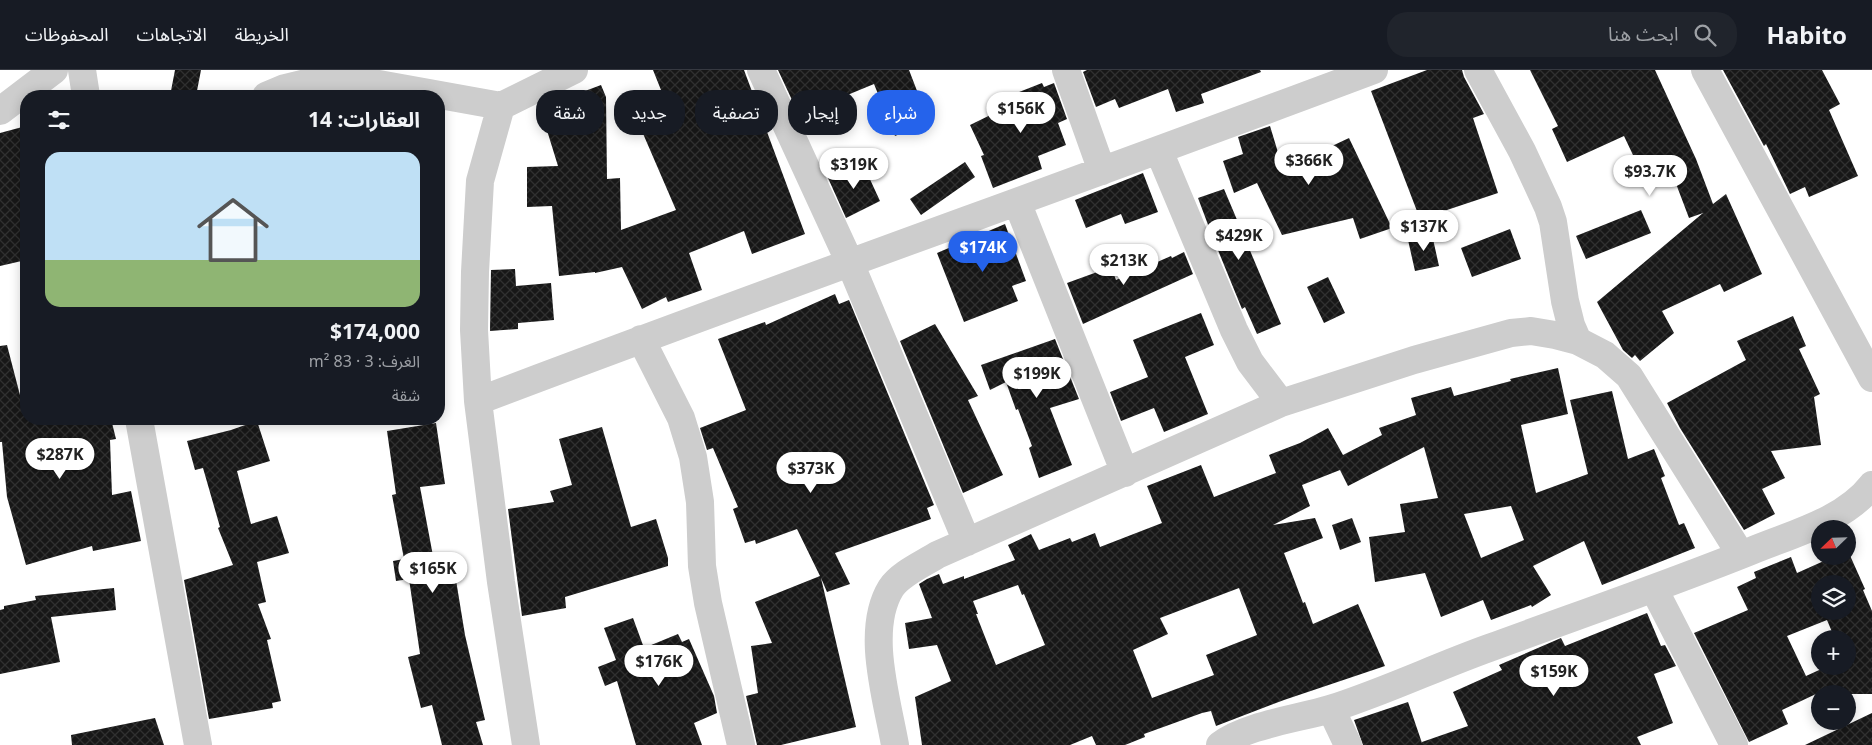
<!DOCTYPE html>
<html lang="ar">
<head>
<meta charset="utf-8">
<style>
	:root { --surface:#171b24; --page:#20242c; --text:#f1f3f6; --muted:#9ea1a6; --line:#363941; --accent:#2563eb }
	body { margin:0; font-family:"Noto Sans","Noto Sans Arabic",sans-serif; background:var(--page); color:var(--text); direction:rtl; height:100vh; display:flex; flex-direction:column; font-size:19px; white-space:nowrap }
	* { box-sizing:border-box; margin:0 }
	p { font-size:16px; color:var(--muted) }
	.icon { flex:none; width:28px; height:28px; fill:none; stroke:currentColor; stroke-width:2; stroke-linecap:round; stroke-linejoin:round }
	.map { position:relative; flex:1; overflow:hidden; direction:ltr }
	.drawer { position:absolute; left:20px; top:20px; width:425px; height:335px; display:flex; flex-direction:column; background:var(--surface); border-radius:20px; box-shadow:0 2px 12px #0003; direction:rtl }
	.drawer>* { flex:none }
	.top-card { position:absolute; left:460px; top:20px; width:475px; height:45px; direction:rtl; display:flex; gap:10px }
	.needle { width:32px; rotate:247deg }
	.tools { position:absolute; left:1811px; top:450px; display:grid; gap:10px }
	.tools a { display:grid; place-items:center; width:45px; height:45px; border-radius:50%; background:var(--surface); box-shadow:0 2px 12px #0003; font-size:25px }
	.price { position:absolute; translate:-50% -42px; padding:0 11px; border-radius:18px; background:#fff; color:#222; font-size:16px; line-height:32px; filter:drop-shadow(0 1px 2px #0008) }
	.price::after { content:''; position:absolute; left:50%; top:30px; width:15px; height:11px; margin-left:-8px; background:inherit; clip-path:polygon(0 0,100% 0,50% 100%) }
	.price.on { background:var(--accent); color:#fff }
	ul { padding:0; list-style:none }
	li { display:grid; align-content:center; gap:10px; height:265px; padding:0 25px }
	li span { display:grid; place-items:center; height:155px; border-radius:15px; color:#555 }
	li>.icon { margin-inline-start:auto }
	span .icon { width:90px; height:90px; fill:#fffc; stroke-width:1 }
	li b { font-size:21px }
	h2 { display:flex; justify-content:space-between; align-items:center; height:60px; padding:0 25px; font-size:21px }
	.tag { padding:0 18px; border-radius:20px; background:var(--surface); box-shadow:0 2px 12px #0003; font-size:18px; line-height:45px }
	.tag.on { background:var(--accent); color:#fff }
	header { display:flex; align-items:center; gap:30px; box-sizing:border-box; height:70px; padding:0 25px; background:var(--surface); border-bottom:1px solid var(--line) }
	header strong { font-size:24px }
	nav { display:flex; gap:28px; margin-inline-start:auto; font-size:18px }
	.search { width:350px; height:45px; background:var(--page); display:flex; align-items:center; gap:12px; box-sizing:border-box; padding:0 18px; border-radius:20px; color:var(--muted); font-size:19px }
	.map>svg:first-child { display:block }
	.building { fill:url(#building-cross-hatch); fill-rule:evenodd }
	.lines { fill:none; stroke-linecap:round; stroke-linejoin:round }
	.minor { stroke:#cdcdcd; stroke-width:28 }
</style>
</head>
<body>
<header>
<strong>Habito</strong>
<div class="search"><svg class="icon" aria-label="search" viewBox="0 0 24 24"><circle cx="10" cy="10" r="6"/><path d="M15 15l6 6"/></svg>ابحث هنا</div>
<nav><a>الخريطة</a><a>الاتجاهات</a><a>المحفوظات</a></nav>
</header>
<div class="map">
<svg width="1872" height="675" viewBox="0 0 1872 675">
	<defs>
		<pattern id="building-cross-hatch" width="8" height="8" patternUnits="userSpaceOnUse" patternTransform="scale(1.25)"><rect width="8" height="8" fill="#171717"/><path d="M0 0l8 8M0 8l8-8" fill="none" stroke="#303030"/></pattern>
	</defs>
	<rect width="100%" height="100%" fill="#fff"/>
	<path class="building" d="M175,0h26l-5,26h-26z
		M653,0h91l61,164 -53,20 -8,-23 -55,22 13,37 -34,12 -2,-5 -24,12 -20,-42 -27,6v-1l-36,4 -7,-70 -25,1v-40l31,-1 -17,-55 29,-10 -1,-4 32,-12 5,12 1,82 13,-1 1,52 55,-20 -38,-88 31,-12z
		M778,0h131l20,52 -34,14 -21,-52 -75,31z
		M1087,0h173l1,2 -60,22 3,9 -28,9 -8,-23 -49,19 -4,-9 -19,8 -13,-35z
		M1427,0h35l2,7 20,37 -11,4 25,75 -78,26 -49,-128z
		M1530,0h125l41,89 17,45 13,-10 36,80 -38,18 -4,-8 -58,27 12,22 -34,28 -5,-6 -3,3 -9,-8 -26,-48 106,-89 -14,5 -22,-58 -26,12 -17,-36 -57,26 -15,-33 6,-3z
		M1723,0h99l18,34 -11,6 29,66 -49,21 -4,-10 -15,7 -24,-50 -2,2z
		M1042,13l2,4 10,-4 13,36 -9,4 8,22 -28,11 4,13 -49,19 -12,-32 3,-1 -14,-30 47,-23 -3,-8z
		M26,56v134l-26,6v-133z
		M1270,56l13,43 66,-31 43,90 -32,11 -7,-21 -71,17 -25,-52 -23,10 -11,-32 20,-7 -5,-17z
		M862,92l18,39 -34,17 -18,-40z
		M965,92l10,15 -54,38 -11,-16z
		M1143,103l15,39 -33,12 -4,-10 -35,14 -11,-28z
		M1224,119l57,135 -24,10 -12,-27 -3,2 -29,-71 -15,-40z
		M1641,140l10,23 -65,26 -10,-23z
		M1005,154l21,57 -14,5 6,15 -54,21 -27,-69z
		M1510,159l11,30 -49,18 -11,-29z
		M1431,160l8,36 -24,5 -7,-31z
		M1184,182l9,22 -110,50 -16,-41 44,-16 5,13 55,-24 1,2z
		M515,199l1,17 35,-3 3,37 -36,3v6l-28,2 1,-61z
		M1328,207l17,36 -21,10 -17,-36z
		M835,224l4,10 10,-4 85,205 -7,3 4,11 -96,34 15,31 -23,8 -6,-14 35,149 -75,18h-24l-11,-49 12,-3 -7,-47 21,-3 -17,-41 65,-26 -23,-47 -41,15 -1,-4 -10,3 -12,-34 5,-2 -25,-59 -6,2 -7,-22 46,-18 -28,-71 47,-17 1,3z
		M1201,243l13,32 -29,12 23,57 -44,18 -10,-24 -33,13 -11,-29 38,-15 -15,-37z
		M1793,246l13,30 -7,3 21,45 -6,3 7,48 -50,6 14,27 -23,11 13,25 -31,16 -64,-102 -13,-25 79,-43 -9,-19z
		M935,254l43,72 -10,4 35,75 -40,18 -63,-152z
		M1055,269l24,60 -29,9 22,57 -33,13 -10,-30 3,-2 -14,-37 -2,1 -10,-28 -16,8 -9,-25z
		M7,275l14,54 5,-2v22h85l5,20 -6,1 2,55 19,-4 10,50 -48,10 -1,-5 -66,19 -19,-68 -5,-55h-2v-96z
		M1558,298l10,46 -47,11 15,68 52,-19 -18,-74 42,-9 16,68 26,-10 11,27 -4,2 18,47 5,-2 11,25 -93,37 -18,-44 -51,25 18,29 -19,12 -1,-2 -40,15 -8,-20 -42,17 -16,-44 -50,9 -6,-45 36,-5 -5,-28 38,-6 -14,-51 -76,39 -8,-16 -38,15 8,21 -37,19 42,-7 8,20 -39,15 19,50 2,-1 8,22 45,-20 27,62 -101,34 -68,26 -5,-15 -9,2 -58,21 1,3 -20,8h-29l-4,-9 -22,9h-148l-7,-48 36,-16 -14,-36 -28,4 -4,-26 27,-5 -13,-34 8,-5 12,-5 4,10 21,-8v3l51,-19 -7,-15 23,-11 8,16 31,-12 2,4 23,-9 5,14 62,-24 -15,-37 54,-21 13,32 62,-24 -7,-18 31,-12 28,-15 15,27 39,-20 -3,-7 37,-13 -5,-17 40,-11 3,9 57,-15 -1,-2zM1511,436l13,34 -43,18 -17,-44zM1018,515l4,10 2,-1 21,51 -49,20 -20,-51h2l-5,-13zM1239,518l18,47 -51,20 8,20 -62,23 -19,-48 35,-16 -8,-16z
		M257,351l13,40 -33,10 14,53 26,-8 12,37 -32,9 9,40 -8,2 13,35 -4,1 14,61 -9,2 1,5 -64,11 -25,-139 49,-15 -15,-37 2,-1 -17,-59 -8,2 -8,-29 44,-11z
		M436,353l9,61 -25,3 17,90 18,-3 10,61 20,85 -9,2 7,23h-41l-10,-40 -11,3 -13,-51 12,-3 -11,-75 -13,2 -3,-20 11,-2 -12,-64 4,-1 -9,-63z
		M602,357l29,100 25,-8 12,39v8l-103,31 1,11 -44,8 -14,-107 46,-7 -4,-11 22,-6 -13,-46z
		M1352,448l9,24 -21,8 -8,-25z
		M1848,481l17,38 -2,1 9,21v83h-56l-34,16 6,14 -39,18 -55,-109 54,-23 -11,-23 19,-9 -2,-6 37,-15 6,16 38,-17h13zM1820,514h28v27h-28zM1827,550l8,19h13v27h-20l-22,10 -19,-40z
		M114,518l2,22 -65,7 9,45 -60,12v-64l4,-1v-3l32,-6 -1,-4z
		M1647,543l14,33 4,-1 11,21 -22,8 19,49 -36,14 4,8h-278l-9,-25 54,-18 14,41v-1l46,-16 -15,-34 49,-22 -3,-5 62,-27 4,8z
		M633,548l11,30 34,-14 4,8 7,-3 25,57 3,17 -23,10 8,22h-66l-19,-64 -12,5 -7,-19 18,-7 -12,-32z
		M1872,643v32h-67z
		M155,648l9,27h-92l-1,-10z"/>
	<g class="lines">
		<path class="minor" d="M82,0l4,26
			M761,0l89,193 117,279
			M1066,0l36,101
			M1478,0l44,81 26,56 5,15 12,79 6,24 7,16 27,14 24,21 112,179
			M1705,0l167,308
			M266,26l19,-8 38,-9 39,2 139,25
			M0,41l54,-41
			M1159,81l75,179 16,32 31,41
			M1017,132l108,271
			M641,269l40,79 12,39 7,45 2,64 6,37 33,142
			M478,331c297,-113 598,-219 896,-331
			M139,349l59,326
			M1654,519l80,156
			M1331,639l17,36
			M526,675l-25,-163 -23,-181 -4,-71 1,-58 5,-91 21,-75 73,-36
			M895,675c-8,-46 -30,-115 -4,-157 9,-14 32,-24 46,-33l344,-152 133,-43 97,-27 20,-2 24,4 23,6
			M1220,675c26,-20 77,-26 110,-36 54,-17 106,-42 159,-61 87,-32 175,-62 262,-97 41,-17 93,-30 121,-66"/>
	</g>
</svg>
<div class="tools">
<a><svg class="needle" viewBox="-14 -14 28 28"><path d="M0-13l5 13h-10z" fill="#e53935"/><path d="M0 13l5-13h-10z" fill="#9ea1a6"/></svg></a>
<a><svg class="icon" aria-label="layers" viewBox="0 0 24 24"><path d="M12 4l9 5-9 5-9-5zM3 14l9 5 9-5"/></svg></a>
<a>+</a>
<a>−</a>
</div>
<b class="price" style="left:1021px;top:64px">$156K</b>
<b class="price" style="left:1309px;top:116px">$366K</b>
<b class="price" style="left:854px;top:120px">$319K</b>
<b class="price" style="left:1650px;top:127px">$93.7K</b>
<b class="price" style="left:1424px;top:182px">$137K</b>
<b class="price" style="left:1239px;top:191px">$429K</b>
<b class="price on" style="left:983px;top:203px">$174K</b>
<b class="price" style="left:1124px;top:216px">$213K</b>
<b class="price" style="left:1037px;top:329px">$199K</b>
<b class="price" style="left:60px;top:410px">$287K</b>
<b class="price" style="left:811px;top:424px">$373K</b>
<b class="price" style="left:433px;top:524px">$165K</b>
<b class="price" style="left:659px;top:617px">$176K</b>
<b class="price" style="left:1554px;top:627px">$159K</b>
<div class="top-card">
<a class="tag on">شراء</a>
<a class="tag">إيجار</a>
<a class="tag">تصفية</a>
<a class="tag">جديد</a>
<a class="tag">شقة</a>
</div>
<section class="drawer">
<h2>العقارات: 14<svg class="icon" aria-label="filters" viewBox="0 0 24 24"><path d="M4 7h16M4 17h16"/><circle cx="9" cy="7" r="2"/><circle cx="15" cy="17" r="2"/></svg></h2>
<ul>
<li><span style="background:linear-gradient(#bfe0f5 70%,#8fb573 0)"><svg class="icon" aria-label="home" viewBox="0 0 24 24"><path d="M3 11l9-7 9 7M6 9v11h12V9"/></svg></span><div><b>$174,000</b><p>الغرف: 3 · 83 m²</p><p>شقة</p></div></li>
</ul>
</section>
</div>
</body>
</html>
